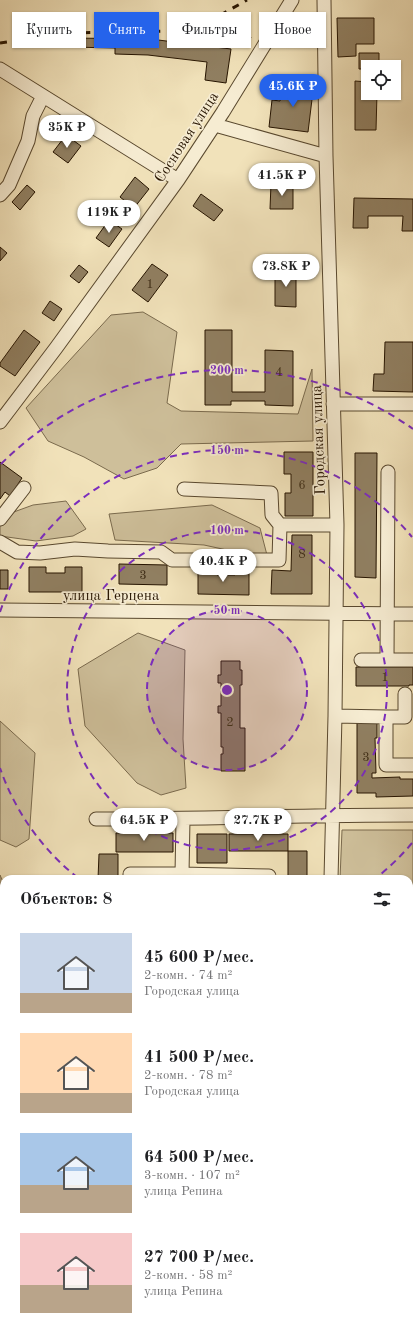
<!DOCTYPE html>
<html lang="ru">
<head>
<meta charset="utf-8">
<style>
	:root { --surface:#fff; --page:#f6f6f6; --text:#202124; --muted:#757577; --accent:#2563eb }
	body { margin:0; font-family:"Old Standard TT",serif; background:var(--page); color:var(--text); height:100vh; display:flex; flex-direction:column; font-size:15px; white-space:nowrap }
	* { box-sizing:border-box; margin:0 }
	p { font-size:13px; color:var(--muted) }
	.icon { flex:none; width:22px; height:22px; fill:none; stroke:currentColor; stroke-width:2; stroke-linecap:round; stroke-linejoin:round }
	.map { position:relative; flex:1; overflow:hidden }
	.details { position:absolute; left:0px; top:875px; width:413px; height:456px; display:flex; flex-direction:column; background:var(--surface); border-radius:12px 12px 0 0; box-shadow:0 1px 3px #0004 }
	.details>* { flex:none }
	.top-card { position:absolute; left:12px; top:12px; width:389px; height:36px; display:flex; gap:8px }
	.tools { position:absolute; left:361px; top:60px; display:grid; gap:8px }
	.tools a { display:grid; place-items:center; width:40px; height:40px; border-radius:0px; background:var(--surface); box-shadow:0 1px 3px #0004; font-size:20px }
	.price { position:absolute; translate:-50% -34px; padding:0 9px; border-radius:14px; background:#fff; color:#222; font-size:13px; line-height:26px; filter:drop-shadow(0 1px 2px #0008) }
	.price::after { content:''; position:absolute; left:50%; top:24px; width:12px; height:9px; margin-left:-6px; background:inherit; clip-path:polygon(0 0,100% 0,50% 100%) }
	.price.on { background:var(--accent); color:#fff }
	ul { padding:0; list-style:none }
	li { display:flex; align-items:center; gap:12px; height:100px; padding:0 20px }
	li span { display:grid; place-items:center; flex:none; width:112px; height:80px; border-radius:0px; color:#555 }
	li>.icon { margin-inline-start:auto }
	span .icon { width:48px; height:48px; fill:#fffc; stroke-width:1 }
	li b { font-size:17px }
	h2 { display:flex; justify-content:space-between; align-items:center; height:48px; padding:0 20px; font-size:17px }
	.chip { padding:0 14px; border-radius:0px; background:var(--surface); box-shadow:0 1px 3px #0004; font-size:14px; line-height:36px }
	.chip.on { background:var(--accent); color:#fff }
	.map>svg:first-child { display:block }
	.green { fill:#cebf9a; stroke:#7a6a4d }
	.building { fill:#907f61; stroke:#261400 }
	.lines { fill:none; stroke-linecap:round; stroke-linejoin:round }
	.minor-casing { stroke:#59482e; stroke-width:15 }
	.minor { stroke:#f6ecd2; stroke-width:13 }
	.rail { stroke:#261400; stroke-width:3; stroke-dasharray:7 7; stroke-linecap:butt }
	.ring { fill:none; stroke:#7b2cbf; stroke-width:2; stroke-dasharray:7 5 }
	.labels { text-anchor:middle; stroke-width:3.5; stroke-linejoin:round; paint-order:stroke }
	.number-label { font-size:13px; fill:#402f18 }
	.street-label { font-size:15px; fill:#261400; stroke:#f6ecd2 }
	.centre { fill:#7b2cbf; stroke:#f6ecd2; stroke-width:2 }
	.ring-label { font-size:12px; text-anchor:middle; font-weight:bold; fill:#7b2cbf; stroke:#f6ecd2; stroke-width:3.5; stroke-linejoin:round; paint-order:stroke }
</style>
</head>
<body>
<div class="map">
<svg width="413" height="1331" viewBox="0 0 413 1331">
	<rect width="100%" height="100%" fill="#f1e2ba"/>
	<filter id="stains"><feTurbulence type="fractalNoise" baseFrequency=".005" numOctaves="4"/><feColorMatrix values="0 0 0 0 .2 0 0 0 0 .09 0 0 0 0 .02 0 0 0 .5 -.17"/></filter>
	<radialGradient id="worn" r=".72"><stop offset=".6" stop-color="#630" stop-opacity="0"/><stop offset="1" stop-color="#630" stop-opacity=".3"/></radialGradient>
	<path class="green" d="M143,312l34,20 -10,71 14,8 117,3 14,-45 1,72 -132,3 -24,24 -33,11 -40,-22 -36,-16 -22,-33 85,-93z
		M66,501l20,28 -13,7 -37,5 -36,-5v-19l33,-12z
		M212,505l48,23 8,31 -64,-14 -89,-5 -6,-26z
		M138,633l47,17 -2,89 3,49 -25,7 -24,-12 -52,-57 -7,-57z
		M0,721l35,32 -6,86 -13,8 -16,-7z
		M342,830h71v135h-4v-86h-69z
		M0,875l4,9v73l-4,1z
		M0,1254h4v73h39v4h-43z
		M68,1327h137l5,4h-142z"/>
	<path class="building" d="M337,18h37v26h-18v12l-18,1z
		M244,23l7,15 -15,7 -7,-16z
		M70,38l80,1 81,10 -5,34 -21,-3 2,-18 -59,-7 -33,-1v-6l-45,-1z
		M359,53h20v14h-11v2h-9z
		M292,80l22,3 -6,49 -39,-5 3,-27 8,1 1,-9 10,1z
		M355,81l13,1v11h9l-1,37h-21z
		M66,135l15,11 -13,17 -15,-11z
		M135,177l14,12 -15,19 -14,-11z
		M271,184h22v25h-23z
		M27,185l8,7 -15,18 -8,-8z
		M201,194l22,16 -9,11 -21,-15z
		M354,198l59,1v32h-11l1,-15h-35v12h-15z
		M109,220l13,9 -13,18 -13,-9z
		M0,247l7,6 -7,8z
		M152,264l16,11 -20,27 -16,-12z
		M79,265l9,7 -9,11 -9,-7z
		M275,270h21v37l-21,-1z
		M50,301l12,8 -8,12 -12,-8z
		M24,330l16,12 -25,34 -15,-10v-3z
		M205,330h27v62h33v-42l28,1v55l-28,-1v-4h-34v4h-26z
		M385,342h28v50l-40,-1 1,-17h10z
		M284,452h29v64h-28v-23h6v-19h-7z
		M355,453h22l-1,125 -21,-1z
		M0,462l22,16 -12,18 -5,-4 -5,7z
		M292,535h20v59h-41l1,-24 19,1z
		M119,564l48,1v20l-48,-1z
		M29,567h17v6h19v-6h17v25h-53z
		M198,569h19v6h18v-5h14v25l-51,-1z
		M0,570h8v19h-8z
		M221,661h19v9h2v15h-2v43h5v43h-24v-17h2v-7h-2v-34h-3v-7h3v-23h-3v-8h3z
		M356,667h57v18h-4v1h-53z
		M357,721h20v17h-2l1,35h-4v5l28,-1v2h13v17l-37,1v-4h-19z
		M116,833h57v19h-57z
		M197,834h30v29h-30z
		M229,834h59v17h-59z
		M288,851h19v28h-19z
		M99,854h19v25h-20z
		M0,991h4v19h-4z
		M409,1004h4v23h-4z
		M0,1111h3v12l-3,-1z
		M409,1139h4v20h-4z
		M391,1328h14v3h-14z"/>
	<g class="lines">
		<g class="minor-casing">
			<path id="minor" d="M324,0l2,156 11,369 -2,191 -4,163
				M0,69l178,111
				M215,125l111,31
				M0,195l9,-10 19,-44 5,-25 10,-20
				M333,404h80
				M0,422l56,-74 122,-168 45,-68 69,-112
				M184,489l87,4 1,22 8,10
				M0,519l24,-31
				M0,542l17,10 23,1 35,-4 33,2 53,1 11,8h107l1,-35h57
				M0,610l413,4
				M361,660h26l1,-188
				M387,660h26
				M335,716l51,1v48h27
				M386,717h19v-23
				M96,819c106,0 211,-4 317,-4
				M130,879v-5h52l1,-55
				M182,879v-5l87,2v3
				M409,974h4
				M0,985l4,1
				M409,1084h4
				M0,1095h4
				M0,1209h4
				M409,1243h4"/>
		</g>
		<use href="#minor" class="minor"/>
		<path class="rail" d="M0,43l70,-10 100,-2 40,-10 37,-21"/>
	</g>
	<circle cx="227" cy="690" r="80" fill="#7b2cbf" fill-opacity=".12"/>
	<g class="ring">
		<circle cx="227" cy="690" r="80"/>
		<circle cx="227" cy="690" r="160"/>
		<path d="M412 843A240 240 0 0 1 376 878M78 878A240 240 0 0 1 0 768M0 612A240 240 0 0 1 412 537"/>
		<path d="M1 464A320 320 0 0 1 413 429"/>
	</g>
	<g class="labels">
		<g class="number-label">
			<text x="150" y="288">1</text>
			<text x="279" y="376">4</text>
			<text x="302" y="489">6</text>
			<text x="302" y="558">8</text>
			<text x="143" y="579">3</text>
			<text x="385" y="681">1</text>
			<text x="230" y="726">2</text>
			<text x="366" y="761">3</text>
		</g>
		<g class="street-label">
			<text transform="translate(186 137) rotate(-57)" y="5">Сосновая улица</text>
			<text transform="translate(318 440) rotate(-92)" y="5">Городская улица</text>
			<text x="111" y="600">улица Герцена</text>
		</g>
	</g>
	<circle cx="227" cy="690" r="6" class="centre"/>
	<g class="ring-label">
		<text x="227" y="374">200 m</text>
		<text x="227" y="454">150 m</text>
		<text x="227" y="534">100 m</text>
		<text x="227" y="614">50 m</text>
	</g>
	<rect width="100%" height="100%" filter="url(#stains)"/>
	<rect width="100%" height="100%" fill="url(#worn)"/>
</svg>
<div class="tools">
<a><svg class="icon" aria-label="locate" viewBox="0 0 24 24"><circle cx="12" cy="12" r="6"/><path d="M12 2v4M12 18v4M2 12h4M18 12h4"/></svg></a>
</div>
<b class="price on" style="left:293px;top:108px">45.6K ₽</b>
<b class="price" style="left:67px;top:149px">35K ₽</b>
<b class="price" style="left:282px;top:197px">41.5K ₽</b>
<b class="price" style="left:109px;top:234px">119K ₽</b>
<b class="price" style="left:286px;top:288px">73.8K ₽</b>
<b class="price" style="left:223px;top:583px">40.4K ₽</b>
<b class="price" style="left:144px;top:842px">64.5K ₽</b>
<b class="price" style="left:258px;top:842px">27.7K ₽</b>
<div class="top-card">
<a class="chip">Купить</a>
<a class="chip on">Снять</a>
<a class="chip">Фильтры</a>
<a class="chip">Новое</a>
</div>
<section class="details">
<h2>Объектов: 8<svg class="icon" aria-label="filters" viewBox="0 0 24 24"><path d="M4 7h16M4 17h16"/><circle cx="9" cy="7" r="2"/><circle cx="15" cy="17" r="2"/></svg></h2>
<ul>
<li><span style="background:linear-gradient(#c9d6e8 75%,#b9a48a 0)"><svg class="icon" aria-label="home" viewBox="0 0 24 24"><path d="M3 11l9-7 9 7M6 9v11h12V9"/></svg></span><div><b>45 600 ₽/мес.</b><p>2-комн. · 74 m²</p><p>Городская улица</p></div></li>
<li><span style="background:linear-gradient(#ffd9b3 75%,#b9a48a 0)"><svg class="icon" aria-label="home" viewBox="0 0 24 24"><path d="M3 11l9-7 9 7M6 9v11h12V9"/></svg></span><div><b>41 500 ₽/мес.</b><p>2-комн. · 78 m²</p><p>Городская улица</p></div></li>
<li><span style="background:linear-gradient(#a9c7e8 65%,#b9a48a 0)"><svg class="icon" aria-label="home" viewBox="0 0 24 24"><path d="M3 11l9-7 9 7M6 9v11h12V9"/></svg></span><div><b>64 500 ₽/мес.</b><p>3-комн. · 107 m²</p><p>улица Репина</p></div></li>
<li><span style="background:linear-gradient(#f6c9c9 65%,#b9a48a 0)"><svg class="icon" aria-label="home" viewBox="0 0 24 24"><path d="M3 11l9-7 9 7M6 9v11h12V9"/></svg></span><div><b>27 700 ₽/мес.</b><p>2-комн. · 58 m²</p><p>улица Репина</p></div></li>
</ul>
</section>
</div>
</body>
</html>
